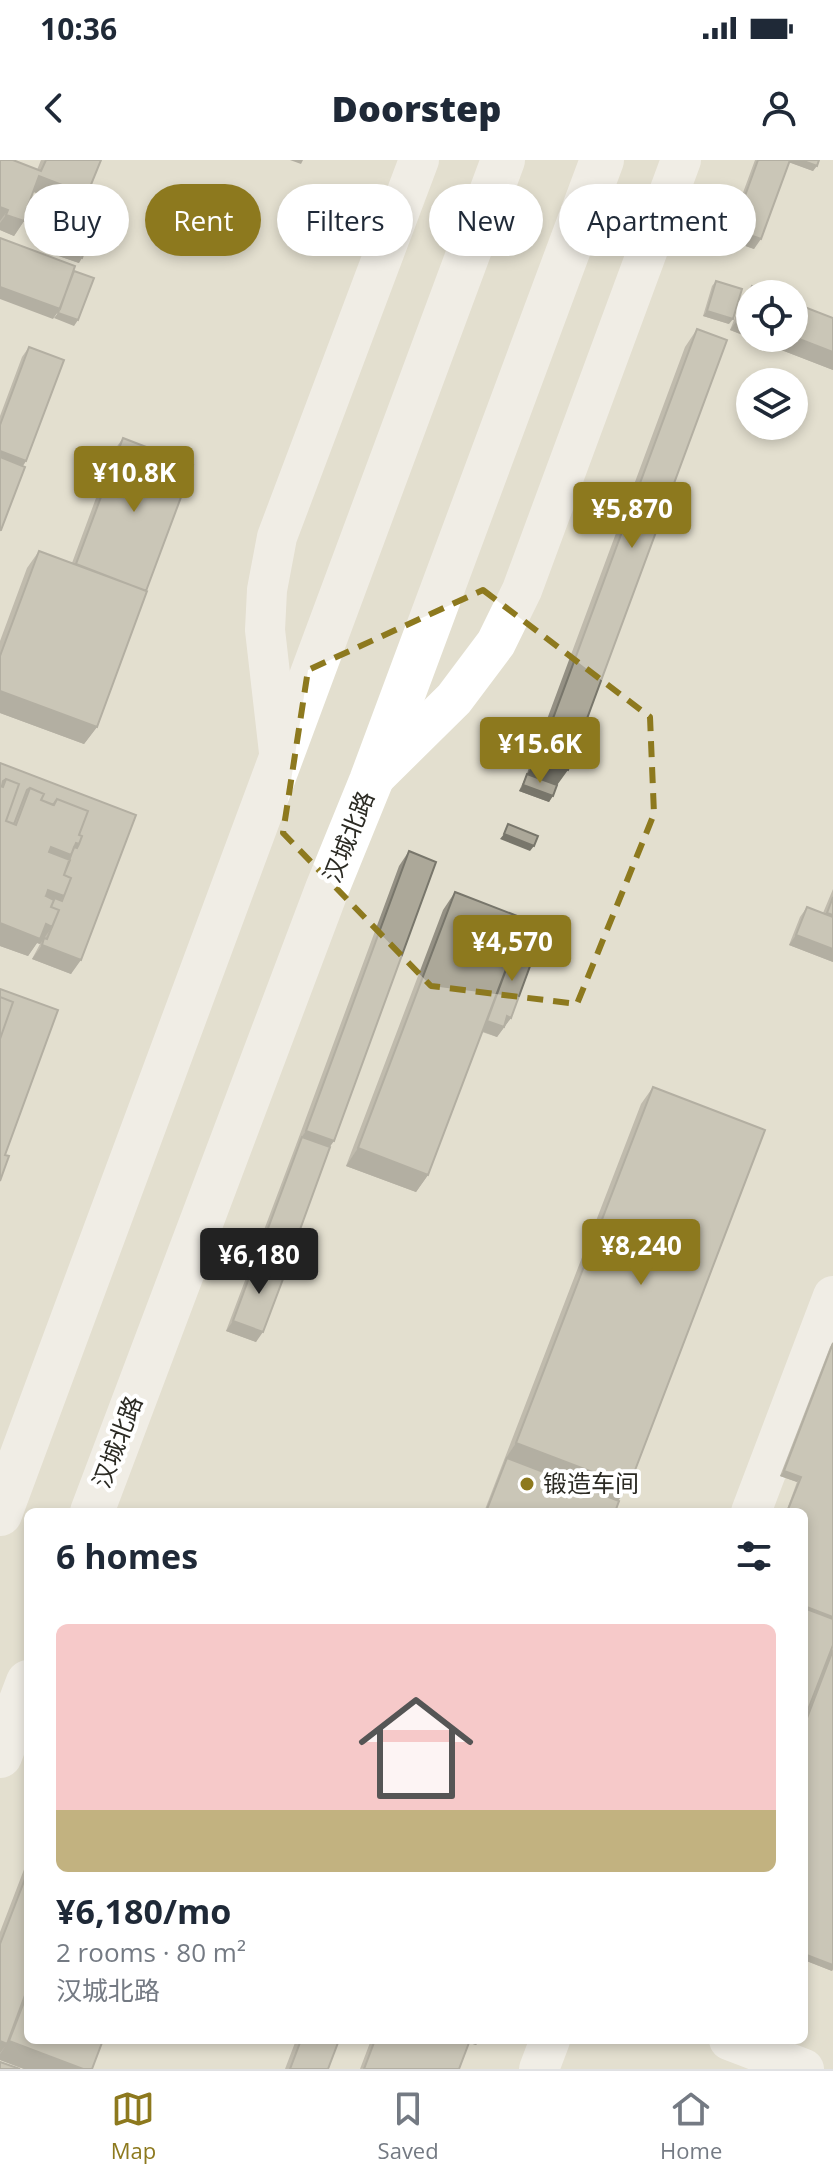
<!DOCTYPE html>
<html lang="en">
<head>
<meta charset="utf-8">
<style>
	:root { --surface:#fff; --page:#f6f6f7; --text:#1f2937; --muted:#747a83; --line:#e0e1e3; --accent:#8d791e }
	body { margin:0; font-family:"Open Sans","Noto Sans SC",sans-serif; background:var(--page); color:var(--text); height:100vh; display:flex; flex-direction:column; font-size:30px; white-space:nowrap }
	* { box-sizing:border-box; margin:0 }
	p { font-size:26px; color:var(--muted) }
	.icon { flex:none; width:44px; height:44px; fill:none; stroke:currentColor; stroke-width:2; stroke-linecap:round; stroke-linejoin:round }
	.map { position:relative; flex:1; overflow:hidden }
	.drawer { position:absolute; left:24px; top:1348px; width:784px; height:536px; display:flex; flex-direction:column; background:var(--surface); border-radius:12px; box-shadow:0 4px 12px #0003 }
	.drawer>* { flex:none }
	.guide { position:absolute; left:24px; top:24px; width:786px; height:72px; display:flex; gap:16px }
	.controls { position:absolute; left:736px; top:120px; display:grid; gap:16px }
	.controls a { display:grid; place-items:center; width:72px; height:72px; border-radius:50%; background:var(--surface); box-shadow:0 4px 12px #0003; font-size:40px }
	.price { position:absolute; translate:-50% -68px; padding:0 18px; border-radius:8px; background:var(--accent); color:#fff; font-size:26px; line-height:52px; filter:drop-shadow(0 2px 4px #0008) }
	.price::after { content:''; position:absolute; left:50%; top:48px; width:24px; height:18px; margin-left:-12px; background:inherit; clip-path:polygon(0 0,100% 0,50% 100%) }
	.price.on { background:#222; color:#fff }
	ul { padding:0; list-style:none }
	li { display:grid; align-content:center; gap:16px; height:424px; padding:0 32px }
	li+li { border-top:2px solid var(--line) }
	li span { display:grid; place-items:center; height:248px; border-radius:12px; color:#555 }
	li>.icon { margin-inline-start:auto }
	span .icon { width:144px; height:144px; fill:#fffc; stroke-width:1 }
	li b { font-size:34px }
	h2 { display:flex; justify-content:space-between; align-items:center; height:96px; padding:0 32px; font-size:34px }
	.chip { padding:0 28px; border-radius:36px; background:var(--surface); box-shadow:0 4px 12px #0003; font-size:28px; line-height:72px }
	.chip.on { background:var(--accent); color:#fff }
	.status { display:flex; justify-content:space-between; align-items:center; height:56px; padding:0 40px; background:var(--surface); direction:ltr }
	.status svg { height:22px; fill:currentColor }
	header { display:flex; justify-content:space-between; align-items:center; height:104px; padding:0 32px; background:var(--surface); font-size:36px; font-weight:800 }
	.tabs { display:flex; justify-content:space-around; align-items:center; height:112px; border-top:2px solid var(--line); background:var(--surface); font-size:22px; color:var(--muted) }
	.tabs a { display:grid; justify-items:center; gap:4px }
	.tabs .on { color:var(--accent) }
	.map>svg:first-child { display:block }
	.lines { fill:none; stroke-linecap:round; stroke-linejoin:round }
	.minor { stroke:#fff; stroke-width:40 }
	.primary { stroke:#fff; stroke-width:44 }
	.wall { fill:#949084 }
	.shaded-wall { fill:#78766b }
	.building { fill:#aca899; stroke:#78766b; stroke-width:2 }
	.marked { fill:none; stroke:#8d791e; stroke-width:6; stroke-dasharray:16 10; stroke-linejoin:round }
	.poi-dot { fill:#8d791e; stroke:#fff; stroke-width:3 }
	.labels { text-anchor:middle; stroke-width:8; stroke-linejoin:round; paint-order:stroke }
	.street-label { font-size:24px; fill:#2b2a23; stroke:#fff }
	.poi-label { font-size:24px; fill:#2b2a23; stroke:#fff; text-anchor:start }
</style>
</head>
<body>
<div class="status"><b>10:36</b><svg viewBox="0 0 49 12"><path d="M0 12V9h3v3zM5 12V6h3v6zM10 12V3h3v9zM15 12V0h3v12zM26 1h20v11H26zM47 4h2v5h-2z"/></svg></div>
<header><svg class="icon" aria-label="back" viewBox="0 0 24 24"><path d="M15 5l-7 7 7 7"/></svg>Doorstep<svg class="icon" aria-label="person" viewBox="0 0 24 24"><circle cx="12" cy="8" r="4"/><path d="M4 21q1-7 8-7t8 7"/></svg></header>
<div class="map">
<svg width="833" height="1909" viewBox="0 0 833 1909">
	<rect width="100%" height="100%" fill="#e3dfcf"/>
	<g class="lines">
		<path class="minor" d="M280,601l-15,-131 2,-40 10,-53 142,-377
			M371,621l83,-82 42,-56 26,-53 159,-430
			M751,1352l82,-216
			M729,1880l75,29
			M539,1909l11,-29"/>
		<path class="primary" d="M92,1352l235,-623 44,-108 231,-621
			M0,1354l503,-1354
			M0,1596l28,-74"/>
	</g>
	<path class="wall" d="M0,0l37,10 4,-10h60l-15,37 -10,15 -8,-3 2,-3 -37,-14 -7,19 -2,10 -10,15 -14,-6z
		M755,0h64l-6,11 -24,-9 -35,87 -28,-10z
		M61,57l18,46 -32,-11 10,-30z
		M716,121l13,43 -26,-8 9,-30z
		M752,126l81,32v52l-103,-40 12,-30z
		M697,169l-140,457 -8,16 -30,-11 7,-15 159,-429z
		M29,187l-3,114 -3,5 -23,66v-116l22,-59z
		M123,278l-26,289 -13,17 -84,-31v-72l27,-73 12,-17 33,12 41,-111z
		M0,603l136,52 -65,159 -39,-15 8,-15 -3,-1 -9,13 -28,-10z
		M409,691l-79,296 -44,121 -30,74 -30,-11 70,-186 103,-279z
		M833,729v73l-44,-17 11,-28 7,-10 16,6z
		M455,732l62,48 -6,78 -14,19 -15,-5 -54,143 -12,17 -70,-26 97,-256z
		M653,927l-34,413 -4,12h-131l157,-408z
		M833,1182l-29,170h-18l11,-30 -17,-6 50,-129z
		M833,1486v323l-1,2 -28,-11v-238z
		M28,1699v181l64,29h-68l-24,-9v-128z
		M296,1880h43l-11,29h-43z
		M371,1880h109l-4,5 -7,-2 -10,26h-99z"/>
	<path class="shaded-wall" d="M290,0h13l-2,4z
		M789,0h12l16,6 -4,5 -25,-9z
		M39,16l41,16 -10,14 -41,-16z
		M78,34l8,3 -10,15 -8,-3z
		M0,47l8,3 -8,11z
		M6,55l18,6 -10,15 -14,-6v-7z
		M733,69l28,10 -7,10 -28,-10z
		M51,87l31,11 -3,5 -32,-11z
		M0,127l60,22 -7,10 -53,-20z
		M707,151l26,8 -4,5 -26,-8z
		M58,153l20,7 -4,6 -20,-8z
		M740,156l10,4v18l44,-1 39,15v18l-103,-40z
		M0,291l26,10 -7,10 -19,-7z
		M0,531l97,36 -13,17 -84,-31z
		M538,599l30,11 -13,18 -30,-11z
		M523,625l30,11 -4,6 -30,-11z
		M504,674l30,12 -4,5 -30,-12z
		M78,678l1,6 -20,29 -20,-8 12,-18z
		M48,730l16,6 -11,16 -1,15 -12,17 -3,-1 -9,13 -28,-10v-23l34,-10z
		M796,775l37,14v13l-44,-17z
		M42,785l39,15 -10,14 -39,-15z
		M507,856l4,2 -14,19 -18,-7 7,-10z
		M306,971l28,10 -10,14 -22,-18 -6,8z
		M358,988l70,27 -12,17 -70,-26z
		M257,1098l29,10 -7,10 -24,-17z
		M233,1161l30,11 -7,10 -30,-11z
		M516,1283l113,43 -13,18 -109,-46 -3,3z
		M784,1311l17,6 -4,5 -17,-6z
		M804,1794l29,11v4l-1,2 -28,-11z
		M468,1880h12l-4,5 -9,-3z
		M0,1881l7,3 -7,9z
		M9,1881l74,28h-59l-24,-9v-6z"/>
	<path class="building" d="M0,0h13l28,11 5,-11h55l-15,37 -8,-3 2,-2 -41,-16 -13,35 2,1 -4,9 -18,-6 2,-5 -8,-3z
		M758,0h32l-29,79 -28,-10z
		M801,0h18l-2,6z
		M61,57l31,11 -10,30 -31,-11z
		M0,78l75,28 -15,43 -60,-22z
		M74,111l20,7 -16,42 -20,-7z
		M716,121l26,8 -9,30 -26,-8z
		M752,126l20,8h-22v26l-10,-4z
		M794,143l39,15v34l-39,-15z
		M697,169l30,11 -159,430 -30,-11z
		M29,187l35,13 -38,101 -26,-10v-26z
		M123,278l70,27 -47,126 -70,-27z
		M0,297l25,10 -24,63h-1z
		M39,391l108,40 -50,136 -97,-36v-35z
		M0,603l136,52 -55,145 -39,-15 2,-7 3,1 12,-29 -8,-3 3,-7 -8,-4 1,-1 15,6 9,-23 -7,-3 10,-28 3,1 2,-4 3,-8 -3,-1 9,-24 -31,-12 -4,6 -12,-5 3,-6 -14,-6 -3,2 -13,34 -8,-3 13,-37 -13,-5 -3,2 -1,5h-2z
		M527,614l30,11 -4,11 -30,-11z
		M6,619l13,5 -13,37 10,4 14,-37 14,6 -3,6 13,5 3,-6 31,12 -9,24 3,1 -3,8 -3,-1 -5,12 -20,-8 -2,5 21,8 -6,15 7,3 -7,18 -16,-6 -2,6 8,4 -3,7 8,3 -7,17 -6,-3 -6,15 -40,-16v-137l3,1z
		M508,664l30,12 -4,10 -30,-12z
		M409,691l27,11 -102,279 -28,-10z
		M455,732l70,27 -97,256 -70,-27z
		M833,737v18l-6,-2z
		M807,747l26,10v32l-37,-14z
		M517,780l20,7 -26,71 -4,-2 -3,11 -17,-6z
		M0,829l58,21 -53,145 4,1 -9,25v-142l13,-37 -13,-5z
		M0,837l13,5 -13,37z
		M653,927l112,43 -136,356 -113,-43z
		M302,977l28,10 -44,121 -29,-10z
		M256,1099l30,12 -23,61 -30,-11z
		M833,1183v274l-29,-11v-94h-17l14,-35 -17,-6z
		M507,1298l112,43 -4,11h-129z
		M804,1448l29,11v26l-29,75z
		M833,1490v315l-29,-11v-228z
		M28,1711v116l-21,57 -7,-3v-97z
		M28,1832v48h75l-11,29h-9l-74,-28z
		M301,1880h38l-11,29h-38z
		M375,1880h95l-11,29h-95z
		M0,1902l20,7h-20z"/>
	<path d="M0 0H833V1909H0ZM483,430l167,127 4,97 -77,190 -146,-18 -148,-153 25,-163z" fill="#e3dfcf" fill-opacity=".55" fill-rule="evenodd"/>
	<path class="marked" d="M483,430l167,127 4,97 -77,190 -146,-18 -148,-153 25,-163z"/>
	<circle class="poi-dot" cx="527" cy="1324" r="8"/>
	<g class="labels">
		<g class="street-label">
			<text transform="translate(349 677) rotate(-68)" y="8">汉城北路</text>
			<text transform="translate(118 1282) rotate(-69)" y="8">汉城北路</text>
		</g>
		<g class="poi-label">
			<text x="543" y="1332">锻造车间</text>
		</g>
	</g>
</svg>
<div class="controls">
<a><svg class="icon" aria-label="locate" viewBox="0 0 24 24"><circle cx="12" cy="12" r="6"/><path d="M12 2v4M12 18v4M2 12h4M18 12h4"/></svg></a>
<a><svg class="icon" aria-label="layers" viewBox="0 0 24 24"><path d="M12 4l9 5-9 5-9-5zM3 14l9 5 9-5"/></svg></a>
</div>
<b class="price" style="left:134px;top:354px">¥10.8K</b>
<b class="price" style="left:632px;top:390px">¥5,870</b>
<b class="price" style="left:540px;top:625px">¥15.6K</b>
<b class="price" style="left:512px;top:823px">¥4,570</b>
<b class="price" style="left:641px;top:1127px">¥8,240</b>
<b class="price on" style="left:259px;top:1136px">¥6,180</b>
<div class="guide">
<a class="chip">Buy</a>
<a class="chip on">Rent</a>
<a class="chip">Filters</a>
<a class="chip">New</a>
<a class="chip">Apartment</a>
</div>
<section class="drawer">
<h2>6 homes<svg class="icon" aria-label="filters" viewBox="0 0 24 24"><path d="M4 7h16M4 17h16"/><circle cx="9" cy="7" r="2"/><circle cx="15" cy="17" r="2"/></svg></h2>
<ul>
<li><span style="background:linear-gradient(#f6c9c9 75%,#c2b280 0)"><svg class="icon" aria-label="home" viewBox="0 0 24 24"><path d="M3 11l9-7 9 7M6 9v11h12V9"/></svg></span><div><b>¥6,180/mo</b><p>2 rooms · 80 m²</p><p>汉城北路</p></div></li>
</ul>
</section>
</div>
<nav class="tabs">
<a class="on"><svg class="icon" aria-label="map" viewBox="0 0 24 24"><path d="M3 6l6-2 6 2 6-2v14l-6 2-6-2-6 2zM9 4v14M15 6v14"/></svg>Map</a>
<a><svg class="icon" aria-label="saved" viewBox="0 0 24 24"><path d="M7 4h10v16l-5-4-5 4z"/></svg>Saved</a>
<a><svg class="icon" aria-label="home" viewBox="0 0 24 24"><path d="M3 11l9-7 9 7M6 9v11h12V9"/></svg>Home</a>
</nav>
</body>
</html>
